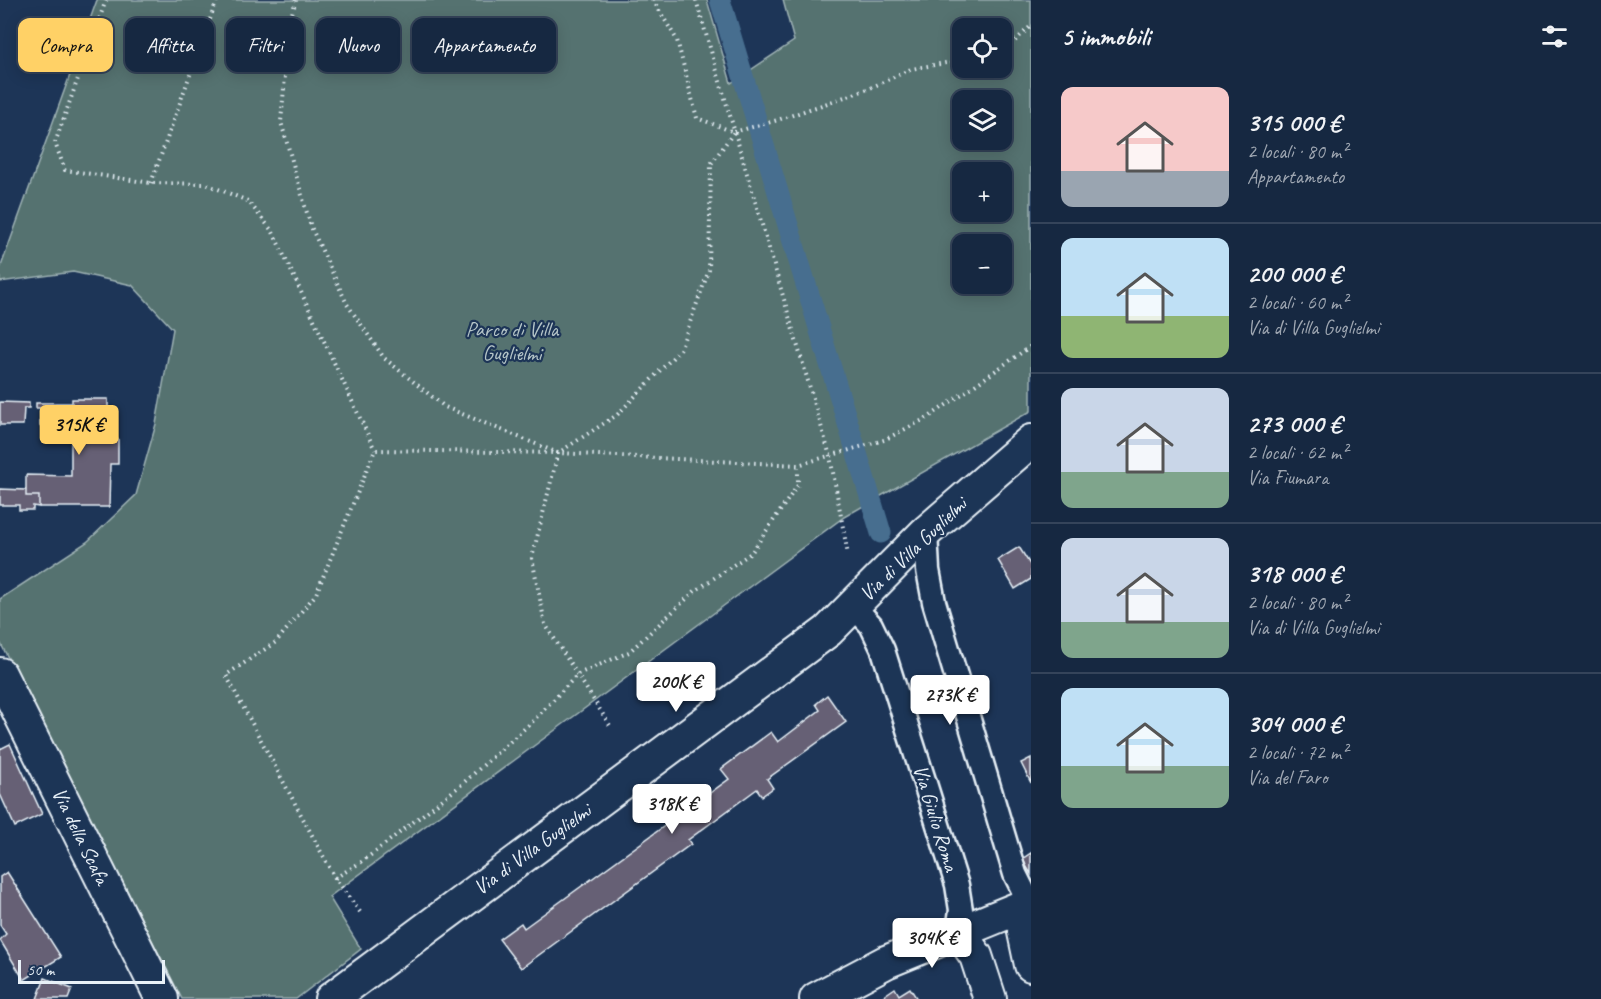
<!DOCTYPE html>
<html lang="it">
<head>
<meta charset="utf-8">
<style>
	:root { --surface:#162841; --page:#1f3048; --text:#f1f3f6; --muted:#9ea6b1; --line:#35445a; --accent:#ffd166 }
	body { margin:0; font-family:Caveat,sans-serif; background:var(--page); color:var(--text); height:100vh; display:flex; flex-direction:column; font-size:22px; white-space:nowrap }
	* { box-sizing:border-box; margin:0 }
	p { font-size:20px; color:var(--muted) }
	.icon { flex:none; width:33px; height:33px; fill:none; stroke:currentColor; stroke-width:2; stroke-linecap:round; stroke-linejoin:round }
	.map { position:relative; flex:1; overflow:hidden }
	.sheet { display:flex; flex-direction:column; background:var(--surface); width:570px }
	.sheet>* { flex:none }
	.guide { position:absolute; left:18px; top:18px; width:570px; height:54px; display:flex; gap:12px }
	.fabs { position:absolute; left:952px; top:18px; display:grid; gap:12px }
	.fabs a { display:grid; place-items:center; width:60px; height:60px; border-radius:12px; background:var(--surface); box-shadow:0 3px 15px #0003,0 0 0 2px var(--line); font-size:30px }
	.scale { position:absolute; left:18px; bottom:15px; width:147px; box-sizing:border-box; padding-left:6px; border:3px solid #e8f1f8; border-top:0; font-size:16px; line-height:21px; white-space:nowrap; color:#e8f1f8; -webkit-text-stroke:4px #1d3557; paint-order:stroke }
	.price { position:absolute; translate:-50% -51px; padding:0 14px; border-radius:6px; background:#fff; color:#222; font-size:20px; line-height:39px; filter:drop-shadow(0 2px 3px #0008) }
	.price::after { content:''; position:absolute; left:50%; top:36px; width:18px; height:14px; margin-left:-9px; background:inherit; clip-path:polygon(0 0,100% 0,50% 100%) }
	.price.selected { background:var(--accent); color:#111 }
	ul { padding:0; list-style:none }
	li { display:flex; align-items:center; gap:18px; height:150px; padding:0 30px }
	li+li { border-top:2px solid var(--line) }
	li span { display:grid; place-items:center; flex:none; width:168px; height:120px; border-radius:12px; color:#555 }
	li>.icon { margin-inline-start:auto }
	span .icon { width:72px; height:72px; fill:#fffc; stroke-width:1 }
	li b { font-size:26px }
	h2 { display:flex; justify-content:space-between; align-items:center; height:72px; padding:0 30px; font-size:26px }
	.tag { padding:0 21px; border-radius:12px; background:var(--surface); box-shadow:0 3px 15px #0003,0 0 0 2px var(--line); font-size:21px; line-height:54px }
	.tag.selected { background:var(--accent); color:#111 }
	main { display:flex; flex:1; min-height:0 }
	.map>svg:first-child { display:block }
	.green { fill:#557270; stroke:#9eb2b4; stroke-width:1.5; fill-rule:evenodd }
	.lines { fill:none; stroke-linecap:round; stroke-linejoin:round }
	.canal { stroke:#476e8f; stroke-width:21 }
	.building { fill:#666175; stroke:#e8f1f8; stroke-width:1.5 }
	.street-casing { stroke:#e8f1f8; stroke-width:27 }
	.secondary-casing { stroke:#e8f1f8; stroke-width:36 }
	.path { stroke:#e8f1f8; stroke-width:4; stroke-dasharray:1.5 4.5; stroke-linecap:butt }
	.street { stroke:#1d3557; stroke-width:22 }
	.secondary { stroke:#1d3557; stroke-width:32 }
	.labels { text-anchor:middle; stroke-width:4.5; stroke-linejoin:round; paint-order:stroke }
	.park-label { font-size:21px; fill:#b5c5c8; stroke:#1d3557 }
	.street-label { font-size:21px; fill:#e8f1f8; stroke:#1d3557 }
</style>
</head>
<body>
<main>
<div class="map">
<svg width="1031" height="999" viewBox="0 0 1031 999">
	<rect width="100%" height="100%" fill="#1d3557"/>
	<filter id="ink" filterUnits="userSpaceOnUse"><feTurbulence type="fractalNoise" baseFrequency=".0167" numOctaves="2"/><feDisplacementMap in="SourceGraphic" scale="12" xChannelSelector="R" yChannelSelector="G"/><feConvolveMatrix kernelMatrix="1 2 1 2 8 2 1 2 1" color-interpolation-filters="sRGB"/></filter>
	<g filter="url(#ink)">
		<path class="green" d="M97,0h610l24,83 63,-42 -11,-41h248v411l-187,106 -515,380 32,52 -65,50h-114l-182,-357v-43l87,-57 49,-47 20,-71 17,-95 -41,-44 -59,-13 -73,10v-13zM963,28h39v40h-39zM963,100h39v40h-39zM963,172h39v40h-39zM963,244h39v40h-39z"/>
		<g class="lines">
			<path class="canal" d="M720,0l161,533"/>
		</g>
		<path class="building" d="M72,399h36v40h10v25h-8l-1,43h-70v-11h-13v-21l45,1v-50h-31v-18h-4v-5h36z
			M0,402l29,1v5h-5l-1,17h-23z
			M0,489l26,1v6h13v11l-6,-1v4h-14v-5h-19z
			M1019,547l12,19v13l-16,10 -17,-29z
			M827,695l19,27 -79,57 6,9 -11,8 -5,-7 -69,51 3,4 -170,124 -22,-29 22,-16 3,5 205,-149 -8,-10 50,-37 7,10 42,-32 -4,-6z
			M10,744l32,70 -27,13 -15,-33v-45z
			M1031,758v25l-10,-20z
			M1031,853v21l-9,-15z
			M7,872l54,85 -37,23 -24,-40 6,-6 -6,-9v-48z
			M45,978l27,11 -4,10h-31z
			M895,988l4,7 11,-7 7,11h-38z"/>
		<g class="lines">
			<g class="street-casing">
				<path id="street" d="M926,532l2,38 6,32 81,272 15,30
					M854,607l17,18 12,25 74,235 4,25 -3,21"/>
			</g>
			<g class="secondary-casing">
				<path id="secondary" d="M0,674l162,325
					M1030,904l-6,28 7,33
					M958,931l18,25 14,43
					M331,999l497,-368 98,-99 105,-91
					M816,999l70,-37 145,-59"/>
			</g>
			<path class="path" d="M106,0l-51,143 10,27 86,13 55,1 42,17 25,31 102,218
				M296,0l-6,20 -9,102 30,105 36,77 37,54 61,49 113,46 59,-38 63,-65 29,-80 2,-106 23,-32 -37,-14 -20,-78 -24,-40
				M696,0l134,456 18,99
				M1002,53l29,-27
				M734,132l44,-12 90,-31 43,-20 52,-9
				M151,183l66,-183
				M558,453l-26,105 13,66 66,103
				M335,878l28,-17 98,-76 72,-64 45,-47 51,-22 66,-61 56,-38 47,-68v-20
				M360,912l-25,-34 -109,-203 50,-33 40,-48 59,-144 183,3 240,12 86,-25 45,-23 102,-71"/>
			<use href="#street" class="street"/>
			<use href="#secondary" class="secondary"/>
		</g>
	</g>
	<g class="labels">
		<g class="park-label">
			<text x="512" y="336">Parco di Villa<tspan x="512" dy="24">Guglielmi</tspan></text>
		</g>
		<g class="street-label">
			<text transform="translate(913 549) rotate(-44)" y="7">Via di Villa Guglielmi</text>
			<text transform="translate(936 818) rotate(73)" y="7">Via Giulio Roma</text>
			<text transform="translate(81 836) rotate(64)" y="7">Via della Scafa</text>
			<text transform="translate(532 849) rotate(-36)" y="7">Via di Villa Guglielmi</text>
		</g>
	</g>
</svg>
<div class="fabs">
<a><svg class="icon" aria-label="locate" viewBox="0 0 24 24"><circle cx="12" cy="12" r="6"/><path d="M12 2v4M12 18v4M2 12h4M18 12h4"/></svg></a>
<a><svg class="icon" aria-label="layers" viewBox="0 0 24 24"><path d="M12 4l9 5-9 5-9-5zM3 14l9 5 9-5"/></svg></a>
<a>+</a>
<a>−</a>
</div>
<div class="scale">50 m</div>
<b class="price selected" style="left:79px;top:456px">315K €</b>
<b class="price" style="left:676px;top:713px">200K €</b>
<b class="price" style="left:950px;top:726px">273K €</b>
<b class="price" style="left:672px;top:835px">318K €</b>
<b class="price" style="left:932px;top:969px">304K €</b>
<div class="guide">
<a class="tag selected">Compra</a>
<a class="tag">Affitta</a>
<a class="tag">Filtri</a>
<a class="tag">Nuovo</a>
<a class="tag">Appartamento</a>
</div>
</div>
<section class="sheet">
<h2>5 immobili<svg class="icon" aria-label="filters" viewBox="0 0 24 24"><path d="M4 7h16M4 17h16"/><circle cx="9" cy="7" r="2"/><circle cx="15" cy="17" r="2"/></svg></h2>
<ul>
<li><span style="background:linear-gradient(#f6c9c9 70%,#9aa5b1 0)"><svg class="icon" aria-label="home" viewBox="0 0 24 24"><path d="M3 11l9-7 9 7M6 9v11h12V9"/></svg></span><div><b>315 000 €</b><p>2 locali · 80 m²</p><p>Appartamento</p></div></li>
<li><span style="background:linear-gradient(#bfe0f5 65%,#8fb573 0)"><svg class="icon" aria-label="home" viewBox="0 0 24 24"><path d="M3 11l9-7 9 7M6 9v11h12V9"/></svg></span><div><b>200 000 €</b><p>2 locali · 60 m²</p><p>Via di Villa Guglielmi</p></div></li>
<li><span style="background:linear-gradient(#c9d6e8 70%,#7fa58c 0)"><svg class="icon" aria-label="home" viewBox="0 0 24 24"><path d="M3 11l9-7 9 7M6 9v11h12V9"/></svg></span><div><b>273 000 €</b><p>2 locali · 62 m²</p><p>Via Fiumara</p></div></li>
<li><span style="background:linear-gradient(#c9d6e8 70%,#7fa58c 0)"><svg class="icon" aria-label="home" viewBox="0 0 24 24"><path d="M3 11l9-7 9 7M6 9v11h12V9"/></svg></span><div><b>318 000 €</b><p>2 locali · 80 m²</p><p>Via di Villa Guglielmi</p></div></li>
<li><span style="background:linear-gradient(#bfe0f5 65%,#7fa58c 0)"><svg class="icon" aria-label="home" viewBox="0 0 24 24"><path d="M3 11l9-7 9 7M6 9v11h12V9"/></svg></span><div><b>304 000 €</b><p>2 locali · 72 m²</p><p>Via del Faro</p></div></li>
</ul>
</section>
</main>
</body>
</html>
